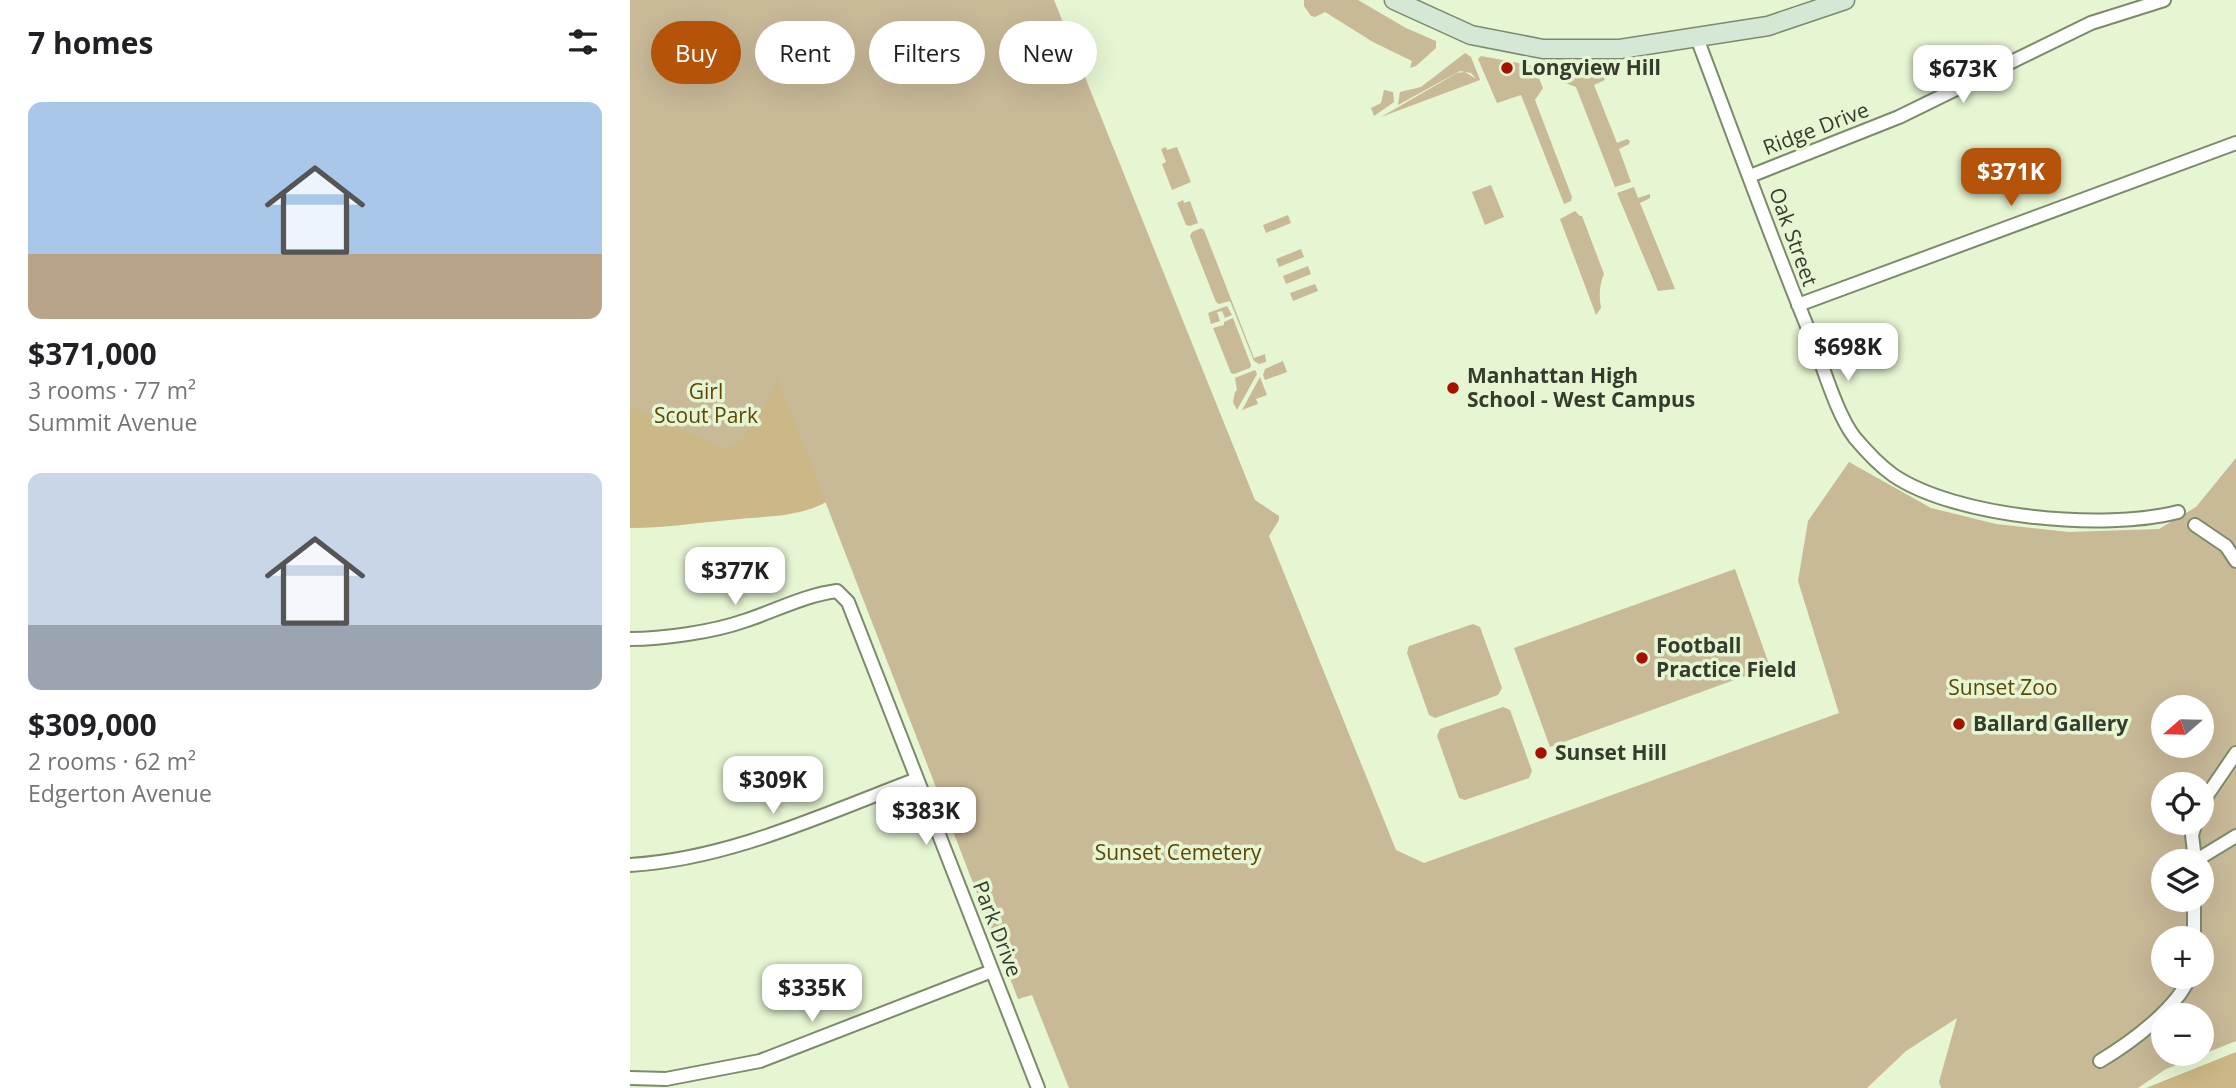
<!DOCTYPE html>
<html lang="en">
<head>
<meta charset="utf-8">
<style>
	:root { --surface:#fff; --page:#f2f2f2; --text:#202124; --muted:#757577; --accent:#b45309 }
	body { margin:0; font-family:"Open Sans",sans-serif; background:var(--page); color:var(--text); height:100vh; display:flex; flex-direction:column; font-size:26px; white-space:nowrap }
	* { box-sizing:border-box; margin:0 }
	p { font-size:23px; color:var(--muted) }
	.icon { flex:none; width:38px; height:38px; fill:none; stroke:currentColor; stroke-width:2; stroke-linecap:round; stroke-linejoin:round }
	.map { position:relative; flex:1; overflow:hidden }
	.side { display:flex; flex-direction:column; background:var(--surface); width:630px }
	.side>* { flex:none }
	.hud { position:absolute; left:21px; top:21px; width:665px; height:63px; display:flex; gap:14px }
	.needle { width:46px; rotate:250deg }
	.tools { position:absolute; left:1521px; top:695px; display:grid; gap:14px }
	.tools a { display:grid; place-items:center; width:63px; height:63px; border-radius:50%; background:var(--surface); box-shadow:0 7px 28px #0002; font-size:35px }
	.price { position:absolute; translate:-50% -60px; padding:0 16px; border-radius:14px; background:#fff; color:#222; font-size:23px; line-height:46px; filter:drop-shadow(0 2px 4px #0008) }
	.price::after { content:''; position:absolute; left:50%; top:42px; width:21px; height:16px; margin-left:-10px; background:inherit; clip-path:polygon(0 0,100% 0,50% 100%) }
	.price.active { background:var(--accent); color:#fff }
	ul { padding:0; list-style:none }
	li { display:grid; align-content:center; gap:14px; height:371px; padding:0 28px }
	li span { display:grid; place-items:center; height:217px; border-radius:14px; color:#555 }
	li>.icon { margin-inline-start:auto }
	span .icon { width:126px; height:126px; fill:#fffc; stroke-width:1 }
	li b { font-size:30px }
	h2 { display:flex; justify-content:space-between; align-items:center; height:84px; padding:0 28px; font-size:30px }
	.tag { padding:0 24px; border-radius:32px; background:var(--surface); box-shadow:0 7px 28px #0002; font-size:24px; line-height:63px }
	.tag.active { background:var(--accent); color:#fff }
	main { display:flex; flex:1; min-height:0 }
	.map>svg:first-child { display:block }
	.green { fill:#c8b997; fill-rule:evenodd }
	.forest { fill:#ccb786 }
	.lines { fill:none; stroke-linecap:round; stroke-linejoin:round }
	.street-casing { stroke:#7d8a6b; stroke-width:16 }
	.secondary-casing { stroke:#7d8a6b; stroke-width:21 }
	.street { stroke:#fff; stroke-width:12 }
	.secondary { stroke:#d5e8d6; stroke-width:18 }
	.poi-dot { fill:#a51300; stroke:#e6f5d2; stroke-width:2.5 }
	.labels { text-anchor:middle; stroke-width:7; stroke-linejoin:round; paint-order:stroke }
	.poi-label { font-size:21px; font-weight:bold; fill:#353b2d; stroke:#e6f5d2; text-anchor:start }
	.street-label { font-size:21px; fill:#353b2d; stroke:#e6f5d2 }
	.park-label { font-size:21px; fill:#5b4605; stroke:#e6f5d2 }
</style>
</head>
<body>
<main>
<section class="side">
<h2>7 homes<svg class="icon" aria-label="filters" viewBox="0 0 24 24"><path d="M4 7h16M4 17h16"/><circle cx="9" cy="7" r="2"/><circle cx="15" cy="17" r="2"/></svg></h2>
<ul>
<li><span style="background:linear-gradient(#a9c7e8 70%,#b9a48a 0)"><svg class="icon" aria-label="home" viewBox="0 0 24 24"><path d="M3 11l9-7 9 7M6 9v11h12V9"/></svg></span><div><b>$371,000</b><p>3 rooms · 77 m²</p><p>Summit Avenue</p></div></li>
<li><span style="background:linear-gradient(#c9d6e8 70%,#9aa5b1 0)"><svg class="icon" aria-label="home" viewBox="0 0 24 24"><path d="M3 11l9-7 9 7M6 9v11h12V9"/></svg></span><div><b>$309,000</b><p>2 rooms · 62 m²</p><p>Edgerton Avenue</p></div></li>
</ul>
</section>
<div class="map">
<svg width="1606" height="1088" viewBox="0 0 1606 1088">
	<rect width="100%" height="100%" fill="#e6f5d2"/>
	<path class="green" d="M0,0h424l201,500 24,16v4l-10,16 127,314 28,13 415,-150 -41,-132 10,-60 41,-59 82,46 65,16 73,8 90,-3 37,-22 40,-49v583l-70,28 -28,19h-197l-2,-6 18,-64 -51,33 -39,37h-798l-37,-93 -14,4 -203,-524 -185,12zM1533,707h39v39h-39zM1533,784h39v38h-39zM1533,861h39v39h-39zM1533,938h39v38h-39zM1533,1015h39v39h-39z
		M674,0h54l48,28 30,13v7l-20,18 -6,2 2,-7 -39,-19 -48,-30 -10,5 -4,-1 -7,-10z
		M835,53l6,4 9,23 -99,37 76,-44 8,-1 11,7 -5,-6 -11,-2 -62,34 2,-13 21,-5z
		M851,56l53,10 9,22 -8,12 37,97 -1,4 -7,3 -43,-109 -24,8 -19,-44z
		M931,66l40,1 4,13 -11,5 23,58 10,-4 3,2 -1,3 -10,5 12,33 -16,5 -39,-100 -16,-6z
		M754,90l9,2 1,10 -20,14 -3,-8 10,-5z
		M536,147l1,3 10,-3 14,35 -19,8 -10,-26 4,-2 -5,-13z
		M861,185l13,32 -19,8 -13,-33z
		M1004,187l4,11 12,-4v4l-10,5 35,86 -17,2 -41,-98z
		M553,200l1,3 6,-2 8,22 -8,3 -4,-1 -9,-22z
		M945,211l5,5h2l22,58c-5,12 -5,21 -3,34l-5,7 -36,-96z
		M658,215l3,8 -25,10 -3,-8z
		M571,228l3,2 50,128 11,-4 1,8 -7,2 -5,-3 -24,-60 -11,3 -3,-2 -26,-66 2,-4z
		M671,249l3,8 -25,10 -3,-8z
		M678,266l3,8 -25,10 -3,-8z
		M685,284l3,7 -25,10 -3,-8z
		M597,306l5,9 -7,3 -3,-7 -5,1 3,9 -9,3 -3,-11z
		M603,318l18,47 -1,3 -16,6 -3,-1 -18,-45 11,-3v-3z
		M653,361l4,11 -22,8 -2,-5 2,-6z
		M625,370l2,4 -20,36 -4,-8 2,-10 2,-2 -2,-12z
		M630,377l7,18 -11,4 2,5 -16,6z
		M1105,569l35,98 -220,80 -36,-99z
		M843,624l7,3 22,61 -4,7 -63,23 -6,-3 -22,-62 2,-7z
		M873,707l7,3 22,61 -3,7 -64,22 -6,-2 -22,-62 3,-7z"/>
	<path class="forest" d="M148,379l48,123c-28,16 -66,14 -97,18 -34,3 -65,8 -99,8v-122l97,44c27,-16 37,-44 51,-71z
		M1606,1052v36h-90z"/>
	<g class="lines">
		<g class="street-casing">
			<path id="street" d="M1067,38c38,101 75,203 116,303 11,28 24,74 42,97 11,13 24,27 38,37 63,43 212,56 285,37
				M1120,176l149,-59 192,-94 73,-23
				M1168,305l438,-162
				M1565,525l31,21 10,15
				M0,639c32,0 83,-7 114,-18 31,-10 61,-26 93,-30l11,11 190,486
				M1572,810l6,-16 28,-41
				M1565,860l-3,-25 4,-13
				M1565,861l41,-25
				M0,865c100,-6 194,-51 287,-86
				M1564,938v-38
				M1470,1061c30,-18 77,-52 90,-85
				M0,1078l36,1 94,-18 232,-90"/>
		</g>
		<g class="secondary-casing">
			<path id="secondary" d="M764,0l77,35 72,14h77l148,-23 77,-26"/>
		</g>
		<use href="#street" class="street"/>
		<use href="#secondary" class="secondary"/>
	</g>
	<g class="poi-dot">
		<circle cx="877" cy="68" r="7"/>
		<circle cx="823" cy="388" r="7"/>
		<circle cx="1012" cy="658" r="7"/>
		<circle cx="1329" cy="724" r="7"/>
		<circle cx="911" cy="753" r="7"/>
	</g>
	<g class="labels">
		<g class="poi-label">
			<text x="891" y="75">Longview Hill</text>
			<text x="837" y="383">Manhattan High<tspan x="837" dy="24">School - West Campus</tspan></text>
			<text x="1026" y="653">Football<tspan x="1026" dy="24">Practice Field</tspan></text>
			<text x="1343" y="731">Ballard Gallery</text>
			<text x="925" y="760">Sunset Hill</text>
		</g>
		<g class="street-label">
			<text transform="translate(1186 129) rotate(-21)" y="7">Ridge Drive</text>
			<text transform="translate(1163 237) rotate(70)" y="7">Oak Street</text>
			<text transform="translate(367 929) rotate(69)" y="7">Park Drive</text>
		</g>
		<g class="park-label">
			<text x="76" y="399">Girl<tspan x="76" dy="24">Scout Park</tspan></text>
			<text x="1373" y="695">Sunset Zoo</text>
			<text x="548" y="860">Sunset Cemetery</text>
		</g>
	</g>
</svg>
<div class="tools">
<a><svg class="needle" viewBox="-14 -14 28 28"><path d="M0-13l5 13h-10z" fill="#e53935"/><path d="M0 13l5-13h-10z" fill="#757577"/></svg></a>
<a><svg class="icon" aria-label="locate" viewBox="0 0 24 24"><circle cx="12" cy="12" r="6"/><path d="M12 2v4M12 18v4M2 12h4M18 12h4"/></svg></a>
<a><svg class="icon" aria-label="layers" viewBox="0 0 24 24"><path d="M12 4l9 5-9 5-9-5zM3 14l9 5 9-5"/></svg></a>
<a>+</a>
<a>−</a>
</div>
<b class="price" style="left:1333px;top:105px">$673K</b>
<b class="price active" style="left:1381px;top:208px">$371K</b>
<b class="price" style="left:1218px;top:383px">$698K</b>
<b class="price" style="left:105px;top:607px">$377K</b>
<b class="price" style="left:143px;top:816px">$309K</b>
<b class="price" style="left:296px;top:847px">$383K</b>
<b class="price" style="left:182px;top:1024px">$335K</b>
<div class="hud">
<a class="tag active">Buy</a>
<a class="tag">Rent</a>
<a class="tag">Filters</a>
<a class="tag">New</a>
</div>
</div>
</main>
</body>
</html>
